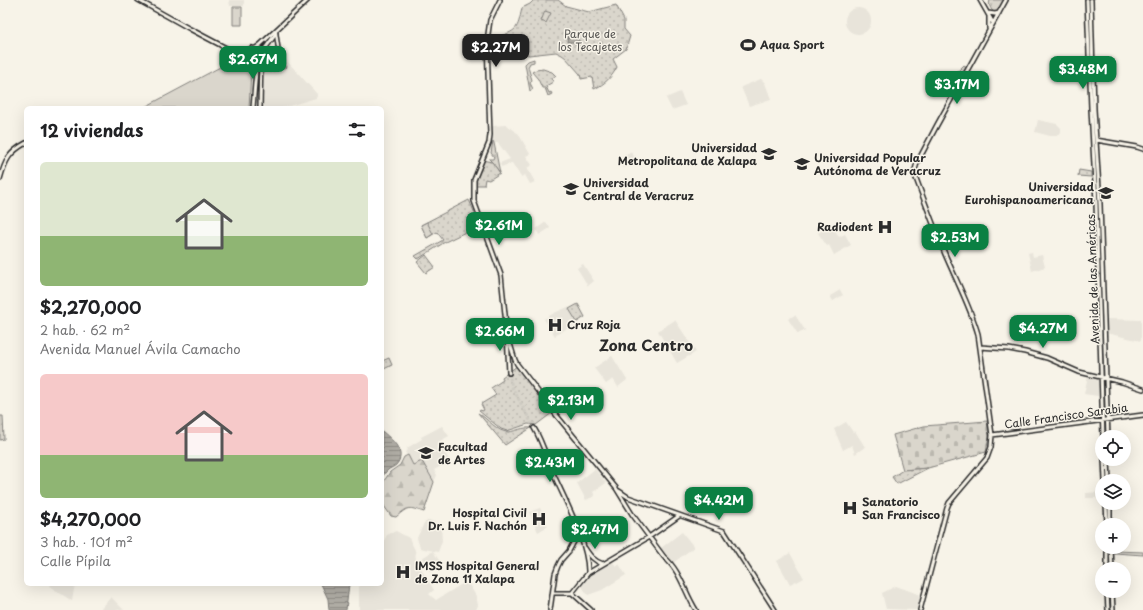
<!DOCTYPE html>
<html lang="es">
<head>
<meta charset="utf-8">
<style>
	:root { --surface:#fff; --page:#f2f2f2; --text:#202124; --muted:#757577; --accent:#0b8043 }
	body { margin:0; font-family:"Playpen Sans",sans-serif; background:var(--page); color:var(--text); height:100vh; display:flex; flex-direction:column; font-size:15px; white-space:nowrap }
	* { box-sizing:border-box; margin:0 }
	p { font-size:13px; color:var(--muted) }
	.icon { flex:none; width:22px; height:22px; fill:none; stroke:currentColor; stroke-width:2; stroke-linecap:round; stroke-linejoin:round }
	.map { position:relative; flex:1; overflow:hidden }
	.panel { position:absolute; left:24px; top:106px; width:360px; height:480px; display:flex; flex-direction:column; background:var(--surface); border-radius:6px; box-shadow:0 4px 16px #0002 }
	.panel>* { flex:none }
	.buttons { position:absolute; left:1095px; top:430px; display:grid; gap:8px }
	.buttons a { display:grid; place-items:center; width:36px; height:36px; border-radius:50%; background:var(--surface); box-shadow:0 4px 16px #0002; font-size:20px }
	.price { position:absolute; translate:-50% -34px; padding:0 9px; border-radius:8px; background:var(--accent); color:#fff; font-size:13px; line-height:26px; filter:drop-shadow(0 1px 2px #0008) }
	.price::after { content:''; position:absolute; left:50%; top:24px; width:12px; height:9px; margin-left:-6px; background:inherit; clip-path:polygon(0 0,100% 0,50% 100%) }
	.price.selected { background:#222; color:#fff }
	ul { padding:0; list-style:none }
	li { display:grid; align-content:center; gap:8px; height:212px; padding:0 16px }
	li span { display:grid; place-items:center; height:124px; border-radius:6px; color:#555 }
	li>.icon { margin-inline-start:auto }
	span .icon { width:72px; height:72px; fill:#fffc; stroke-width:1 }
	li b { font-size:17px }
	h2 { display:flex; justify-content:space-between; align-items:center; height:48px; padding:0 16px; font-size:17px }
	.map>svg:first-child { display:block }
	.built { fill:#e8e4da }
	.grass { fill:url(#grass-tufts); stroke:#82807c }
	.forest { fill:url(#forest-firs); stroke:#82807c }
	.cemetery { fill:url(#cemetery-stones); stroke:#82807c }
	.park { fill:url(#park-dots); stroke:#82807c }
	.pitch { fill:#dad6cc; stroke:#82807c }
	.water { fill:url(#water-rules); stroke:#7a7874 }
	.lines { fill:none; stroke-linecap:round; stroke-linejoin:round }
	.secondary-tunnel { stroke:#cecbc2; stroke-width:3; stroke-dasharray:3 1.5; stroke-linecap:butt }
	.tertiary-casing { stroke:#2b2b2b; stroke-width:5.5 }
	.secondary-casing { stroke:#2b2b2b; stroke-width:6 }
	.tertiary { stroke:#f7f3e8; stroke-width:2.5 }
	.secondary { stroke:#f7f3e8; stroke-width:3 }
	.labels { text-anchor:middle; stroke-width:3; stroke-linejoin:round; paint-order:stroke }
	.park-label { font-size:11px; fill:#575653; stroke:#f7f3e8 }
	.poi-label { font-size:11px; font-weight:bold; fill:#2b2b2b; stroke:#f7f3e8; text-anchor:start }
	.street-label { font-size:11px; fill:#2b2b2b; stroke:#f7f3e8 }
	.district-label { font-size:15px; font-weight:bold; fill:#2b2b2b; stroke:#f7f3e8 }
</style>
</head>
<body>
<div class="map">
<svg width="1143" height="610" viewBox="0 0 1143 610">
	<defs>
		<pattern id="grass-tufts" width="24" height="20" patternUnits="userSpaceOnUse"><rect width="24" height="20" fill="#dad6cc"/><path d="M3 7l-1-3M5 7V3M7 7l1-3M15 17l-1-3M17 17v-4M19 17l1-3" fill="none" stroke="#bbb8af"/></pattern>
		<pattern id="forest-firs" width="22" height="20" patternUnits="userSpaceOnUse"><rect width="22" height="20" fill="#dad6cc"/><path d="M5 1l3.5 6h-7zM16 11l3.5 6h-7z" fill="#bbb8af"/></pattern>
		<pattern id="cemetery-stones" width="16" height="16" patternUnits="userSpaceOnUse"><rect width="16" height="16" fill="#dad6cc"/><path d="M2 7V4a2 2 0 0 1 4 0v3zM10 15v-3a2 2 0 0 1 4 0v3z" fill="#bbb8af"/></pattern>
		<pattern id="park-dots" width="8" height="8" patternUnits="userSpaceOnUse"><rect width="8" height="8" fill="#dad6cc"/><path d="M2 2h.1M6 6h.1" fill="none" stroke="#bbb8af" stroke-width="1.8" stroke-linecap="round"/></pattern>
		<pattern id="water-rules" width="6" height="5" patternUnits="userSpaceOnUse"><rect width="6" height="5" fill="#afaca4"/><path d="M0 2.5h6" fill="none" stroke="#8f8c86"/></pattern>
	</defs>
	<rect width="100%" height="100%" fill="#f7f3e8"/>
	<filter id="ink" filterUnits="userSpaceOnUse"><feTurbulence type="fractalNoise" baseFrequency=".025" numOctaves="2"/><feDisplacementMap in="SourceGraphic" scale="8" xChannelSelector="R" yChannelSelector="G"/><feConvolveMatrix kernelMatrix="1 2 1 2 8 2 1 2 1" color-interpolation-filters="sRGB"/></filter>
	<g filter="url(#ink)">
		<path class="built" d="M229,0h15v6h-14z
			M845 21a13 13 0 1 1 26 0a13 13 0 1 1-26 0Z
			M271,48h2l4,2 40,44v2l-1,2 -34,10h-20l3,-55z
			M761,79l4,4 6,16 -22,7 -8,-19z
			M680,92l6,13 -14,5 -6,-12z
			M1038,120l19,4 4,4v4l-2,2 -3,2h-6l-15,-4z
			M506,125l8,5 3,3h1l12,21 -4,2 6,9 -5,3 8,14 -5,2 -5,-9 -4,2 -9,-14 -11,4 -1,-4 10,-4 -12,-16h-4l-2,-6v-11z
			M631,152l6,9 -13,7 -6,-8z
			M546,222l4,6 -11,7 -3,-6z
			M832,225l7,12 6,-3 6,11 -17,10 -5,-10 -2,1 -9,-13z
			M1032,252l1,5 9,-2 3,12 -13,4 -4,-18z
			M583,264l11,17 -6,5 -11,-18z
			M840,290l3,5 -10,6 -3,-5z
			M568,307l9,15 -22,14 -11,-17 10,-6z
			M795,315l10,15 -7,4 -10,-15z
			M1105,319l36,1v21l-35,-8z
			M675,320l21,32 -19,11 -19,-32z
			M612,356l15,24 -9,7 -5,-8 -7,5 -12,-16z
			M1088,376l10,3v17l-14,-2z
			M846,422l7,10 2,-1 10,16 -10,7 -3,-9 -9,5 -9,-21z
			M442,426l7,10 -11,6 12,19 -16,9 3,5 -3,7 -12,-21 -9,4 -8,-13 3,-2 -1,-2 15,-9 -1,-2z
			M595,469l11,14 -13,9 2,4 -9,4 -9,-17z
			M1102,492v6h-16v-5z
			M540,508l8,18 -10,6 -9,-20z
			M429,520l12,5 1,16 -4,11 -18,-4 -3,-10 7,-15z
			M396,531l13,7 6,12 1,10 18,30 -5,4 2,2 5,4 31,-19 9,15 2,9 -2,5h-117v-23l2,-3h21v-40l5,-9z
			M682,532l12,15 -21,16 -12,-15z
			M433,551l9,14 -11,7 -9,-14z
			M790,553l14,25 -7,4 -1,-1 -6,3 -13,-23z
			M612,561l4,5 3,-2 7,11 -24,15 -14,5 -8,-11 8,-9z
			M51,584h25l-2,5 -2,12 -23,-15z
			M896,586l25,9 -4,15 -31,-1 -4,-16z
			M111,597l13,13h-24z"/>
		<path class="grass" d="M990,0h14l-6,12 -2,1c-5,-2 -8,-8 -6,-13z
			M534,59v3l-4,1 -2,4 4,13 -2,3 3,6 -3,2 -5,-27 3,-3z
			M964,65l3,2 -6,11 -6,-4z
			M493,141l1,2 6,30 -8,-11 -3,-3h4l1,-2 -3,-4z
			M1115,551l28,1v3l-28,-2z"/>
		<path class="forest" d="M0,416h3l1,23 -4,1z
			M408,455l5,10 9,-4 12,21 -10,30c-16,-5 -15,-6 -28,5l-5,-1 -9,-13v-19l8,-12 10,-7 4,-8z"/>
		<path class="cemetery" d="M987,421l2,16 -3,15 -58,16 -25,2 -10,-35 31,-9z"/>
		<path class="park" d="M534,0h24l8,6 23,6 27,-7 8,15v9l6,7 -4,13 -13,10 4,8c-5,10 -12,17 -23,22l-2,-12 -11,2 -1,-5 -14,-16 -4,-3 -6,-3 -27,3 -9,-2h-25v-15c23,-8 22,-7 27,-30l8,-4z
			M274,52l6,4 7,11 -17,5 -2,-16z
			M543,69l9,3 4,4 -4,2 1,4 -7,4 3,7 2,-1 1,2 -4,2 -3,-8h-3l-4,-9 -6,-7 4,-2z
			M482,160l10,2 8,11 -11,7 -4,-1 -1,6h-11z
			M1079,170l12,2v5l-13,-1z
			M469,200l11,25 -35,17 -27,17 -3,-3 28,-16 -6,-8 -10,6 -6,-13z
			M426,255l9,12 -9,6 -9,-11z
			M578,304l7,13 -8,5 -8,-13z
			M389,358l3,7 -10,5v-9z
			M517,366l35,47 -16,12 -8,-1 -21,7 -6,-2 -22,-18 2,-1 1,1 2,-1 -3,-6 15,-9 -5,-7 12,-8 -1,-3z
			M478,413c9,5 20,20 31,19 7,-1 14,-5 22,-4l-26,17z
			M928,468l-31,16 -5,-7 11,-7z"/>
		<path class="pitch" d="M233,7h9v18h-9z
			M545,11l6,2 -5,10 -5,-2z
			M239,57l10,7 2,5 -2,39h-106z
			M427,222l6,12 -6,4 -6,-13z"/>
		<path class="water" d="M568,35l8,2 5,6 -1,2 -2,1 -5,-4h-6z
			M382,431c9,8 26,21 14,34 -2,2 -6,3 -8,5 -3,2 -4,5 -6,7z
			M321,584h28l-3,26h-17l-1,-11z"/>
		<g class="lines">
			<path class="secondary-tunnel" d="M509,373l3,14 20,37"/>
			<g class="tertiary-casing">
				<path id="tertiary" d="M276,33l2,14"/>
			</g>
			<g class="secondary-casing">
				<path id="secondary" d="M138,0l52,29 38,20 10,3 12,6 11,10
					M500,0l-10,20 -3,21 3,94 -1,8 -15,37v21l27,74 6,59 2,39
					M980,0l13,23
					M1087,0l4,109 5,94 7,234
					M1091,0l3,109 6,95 8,233
					M988,13l7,1 4,-1
					M989,16v13
					M238,52l18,-4 4,-3 48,-45
					M250,58l-1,-4 3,-6
					M253,108l3,-38 -2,-7
					M260,108l1,-50 3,-8 11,-15 1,-4
					M1096,140l41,7 6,2
					M0,179c5,-18 9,-27 26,-36
					M508,337l7,23 2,4 36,47 63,77 16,26 32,43c16,13 21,36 32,53
					M980,347l29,2 16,3 22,6 32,14 43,10 21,7
					M534,428c8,13 12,28 18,43 12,27 37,73 36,102
					M992,435l151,-20
					M1104,459l1,22
					M1108,459l1,22
					M619,491l9,6 96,34 51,79
					M1106,503l1,22
					M1110,503v22
					M1107,547v22
					M1111,547l1,22
					M585,548c5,8 9,13 18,16
					M1107,591l1,19
					M1112,591l1,19
					M553,593h19
					M572,593l16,-20 61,-36 30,-21
					M572,593l19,17
					M550,610l5,-36 3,-8 3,-6 8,-9 10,-19
					M920,610l27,-102 2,-5 38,-45 4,-11 1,-12 -14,-101c-8,-28 -22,-54 -33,-80 -11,-27 -21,-54 -31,-81l3,-10 20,-38 69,-125"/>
			</g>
			<use href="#tertiary" class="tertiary"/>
			<use href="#secondary" class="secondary"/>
		</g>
	</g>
	<defs>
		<g id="stadium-bare" transform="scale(1.2)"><path d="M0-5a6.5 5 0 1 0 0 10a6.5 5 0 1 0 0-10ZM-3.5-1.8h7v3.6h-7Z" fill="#2b2b2b" stroke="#f7f3e8" stroke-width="2.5" paint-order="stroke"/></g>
		<g id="university-bare" transform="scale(1.2)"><path d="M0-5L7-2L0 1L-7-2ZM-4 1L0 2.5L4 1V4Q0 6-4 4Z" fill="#2b2b2b" stroke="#f7f3e8" stroke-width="2.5" paint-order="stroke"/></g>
		<g id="hospital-bare" transform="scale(1.2)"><path d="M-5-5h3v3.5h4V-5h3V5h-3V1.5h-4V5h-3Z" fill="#2b2b2b" stroke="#f7f3e8" stroke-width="2.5" paint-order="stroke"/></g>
	</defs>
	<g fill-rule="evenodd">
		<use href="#stadium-bare" x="748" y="45"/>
		<use href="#university-bare" x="769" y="154"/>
		<use href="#university-bare" x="802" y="164"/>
		<use href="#university-bare" x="571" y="189"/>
		<use href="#university-bare" x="1106" y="193"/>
		<use href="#hospital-bare" x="885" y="227"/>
		<use href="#hospital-bare" x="555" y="325"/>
		<use href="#university-bare" x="426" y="453"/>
		<use href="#hospital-bare" x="850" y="508"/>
		<use href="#hospital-bare" x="539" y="519"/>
		<use href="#hospital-bare" x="403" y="572"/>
	</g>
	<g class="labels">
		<g class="park-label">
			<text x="590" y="38">Parque de<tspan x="590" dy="13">los Tecajetes</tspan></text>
		</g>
		<g class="poi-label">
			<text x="760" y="49">Aqua Sport</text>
			<text x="757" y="152" text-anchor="end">Universidad<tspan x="757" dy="13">Metropolitana de Xalapa</tspan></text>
			<text x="814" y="162">Universidad Popular<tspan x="814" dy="13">Autónoma de Veracruz</tspan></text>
			<text x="583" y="187">Universidad<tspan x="583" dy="13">Central de Veracruz</tspan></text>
			<text x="1094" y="191" text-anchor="end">Universidad<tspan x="1094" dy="13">Eurohispanoamericana</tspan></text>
			<text x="873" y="231" text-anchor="end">Radiodent</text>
			<text x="567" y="329">Cruz Roja</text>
			<text x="438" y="451">Facultad<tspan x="438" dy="13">de Artes</tspan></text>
			<text x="862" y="506">Sanatorio<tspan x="862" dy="13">San Francisco</tspan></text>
			<text x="527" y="517" text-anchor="end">Hospital Civil<tspan x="527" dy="13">Dr. Luis F. Nachón</tspan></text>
			<text x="415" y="570">IMSS Hospital General<tspan x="415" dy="13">de Zona 11 Xalapa</tspan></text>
		</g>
		<g class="street-label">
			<text transform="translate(1093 279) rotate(-92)" y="4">Avenida de las Américas</text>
			<text transform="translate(1066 416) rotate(-8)" y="4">Calle Francisco Sarabia</text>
		</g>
		<g class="district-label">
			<text x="646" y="351">Zona Centro</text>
		</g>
	</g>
</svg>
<div class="buttons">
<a><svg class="icon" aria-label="locate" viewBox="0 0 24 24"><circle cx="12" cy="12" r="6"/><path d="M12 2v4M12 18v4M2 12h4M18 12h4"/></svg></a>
<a><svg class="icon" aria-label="layers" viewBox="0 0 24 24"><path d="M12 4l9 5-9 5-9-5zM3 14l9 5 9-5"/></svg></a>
<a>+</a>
<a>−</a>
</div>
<b class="price selected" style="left:496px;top:68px">$2.27M</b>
<b class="price" style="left:253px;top:80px">$2.67M</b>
<b class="price" style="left:1083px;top:90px">$3.48M</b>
<b class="price" style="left:957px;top:105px">$3.17M</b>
<b class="price" style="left:499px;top:246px">$2.61M</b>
<b class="price" style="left:955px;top:258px">$2.53M</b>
<b class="price" style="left:1043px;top:349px">$4.27M</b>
<b class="price" style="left:500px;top:352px">$2.66M</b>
<b class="price" style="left:571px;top:421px">$2.13M</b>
<b class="price" style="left:550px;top:483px">$2.43M</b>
<b class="price" style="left:719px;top:521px">$4.42M</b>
<b class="price" style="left:595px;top:550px">$2.47M</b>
<section class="panel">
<h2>12 viviendas<svg class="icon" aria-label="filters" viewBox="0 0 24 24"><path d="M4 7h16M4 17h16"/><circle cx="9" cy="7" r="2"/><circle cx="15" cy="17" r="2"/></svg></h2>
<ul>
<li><span style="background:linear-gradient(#dfe7d0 60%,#8fb573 0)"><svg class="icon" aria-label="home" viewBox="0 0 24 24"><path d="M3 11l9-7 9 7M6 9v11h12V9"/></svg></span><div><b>$2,270,000</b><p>2 hab. · 62 m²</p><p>Avenida Manuel Ávila Camacho</p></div></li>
<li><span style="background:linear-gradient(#f6c9c9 65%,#8fb573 0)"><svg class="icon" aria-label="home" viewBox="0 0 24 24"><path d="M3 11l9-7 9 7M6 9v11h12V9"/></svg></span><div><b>$4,270,000</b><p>3 hab. · 101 m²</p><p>Calle Pípila</p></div></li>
</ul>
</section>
</div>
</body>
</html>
